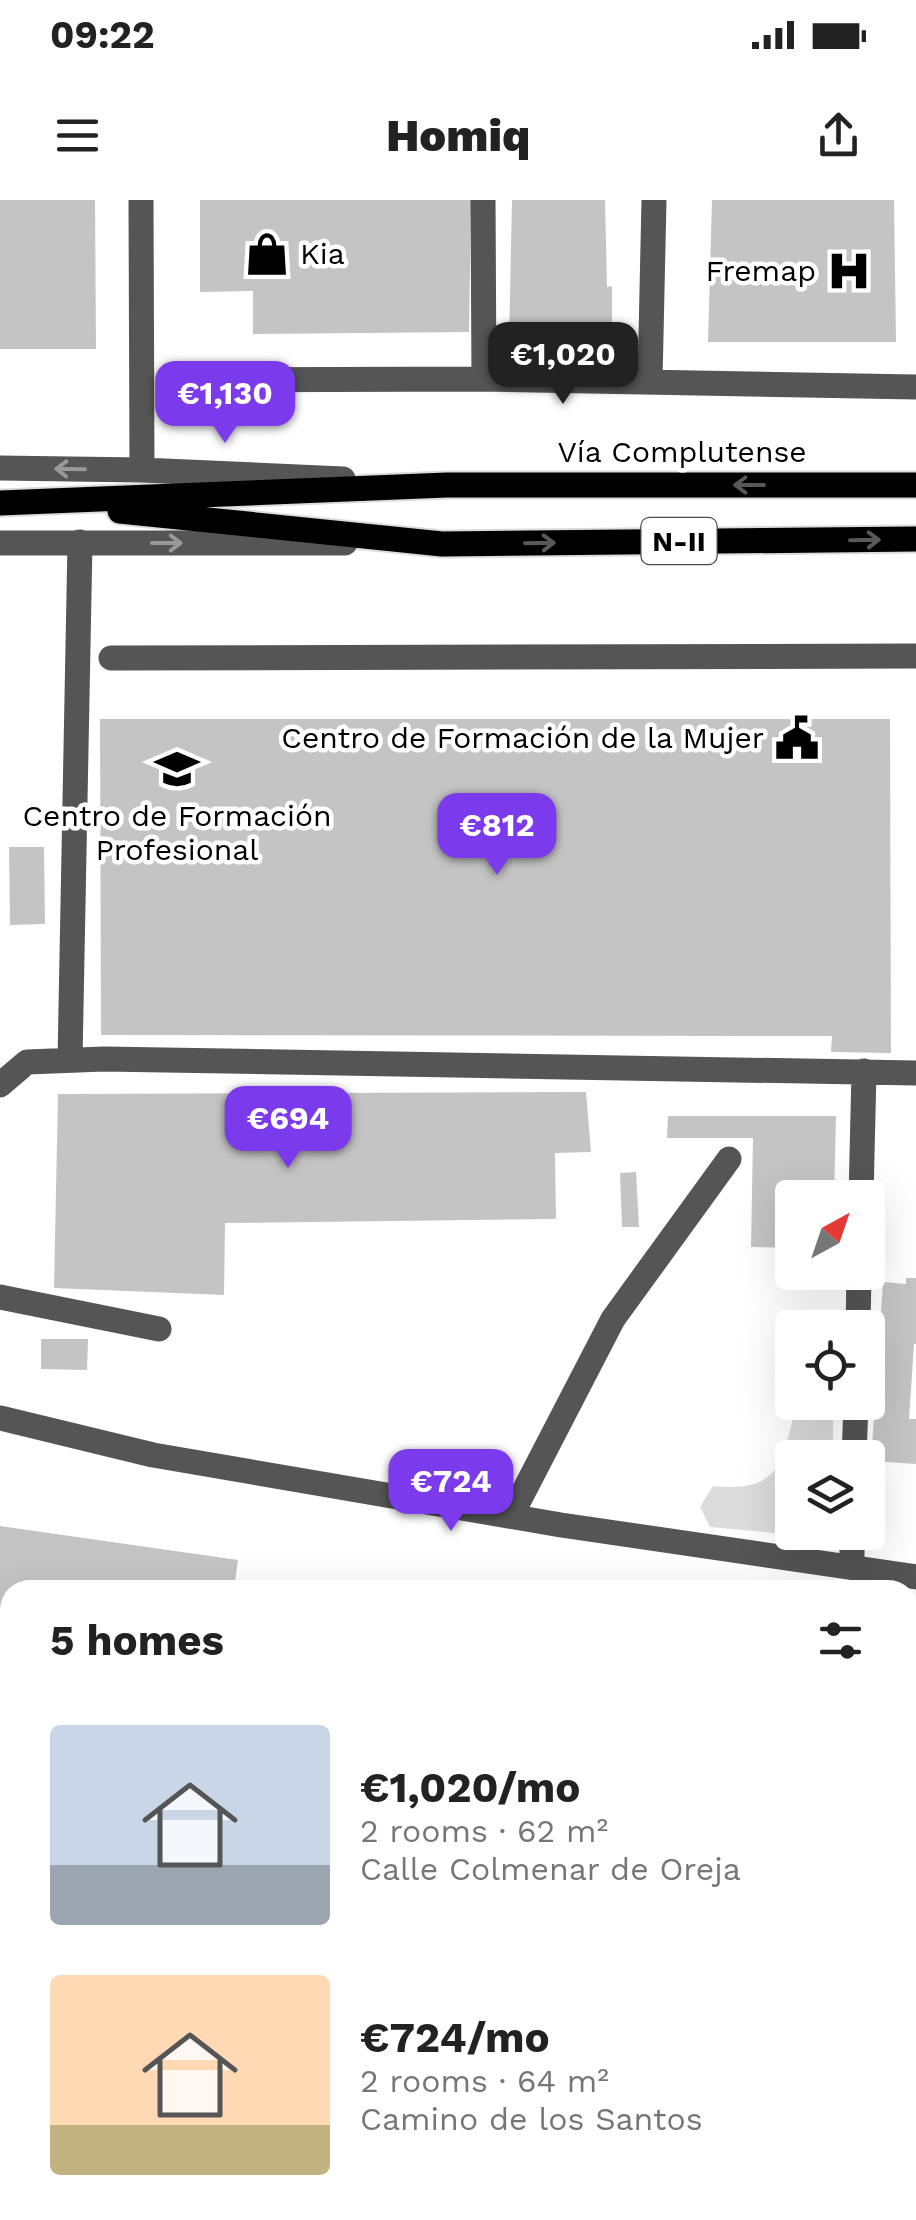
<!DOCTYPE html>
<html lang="en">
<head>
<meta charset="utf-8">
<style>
	:root { --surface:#fff; --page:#f6f6f6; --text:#222; --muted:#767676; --accent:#7c3aed }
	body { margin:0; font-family:"Work Sans",sans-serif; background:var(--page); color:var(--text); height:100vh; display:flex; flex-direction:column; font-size:38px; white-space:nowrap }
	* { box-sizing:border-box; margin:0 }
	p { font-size:32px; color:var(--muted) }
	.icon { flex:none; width:55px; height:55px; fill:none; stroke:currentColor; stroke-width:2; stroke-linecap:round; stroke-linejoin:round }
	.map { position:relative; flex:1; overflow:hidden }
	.sheet { position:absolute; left:0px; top:1380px; width:918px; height:640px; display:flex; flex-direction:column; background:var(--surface); border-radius:30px 30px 0 0; box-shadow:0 10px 40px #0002 }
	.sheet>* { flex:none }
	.needle { width:65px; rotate:40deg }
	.tools { position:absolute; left:775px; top:980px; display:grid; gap:20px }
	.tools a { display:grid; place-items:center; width:110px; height:110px; border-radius:10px; background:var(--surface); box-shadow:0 10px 40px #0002; font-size:50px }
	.price { position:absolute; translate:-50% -85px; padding:0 22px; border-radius:20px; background:var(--accent); color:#fff; font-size:32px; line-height:65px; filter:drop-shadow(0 2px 5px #0008) }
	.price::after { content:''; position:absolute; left:50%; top:60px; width:30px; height:22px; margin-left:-15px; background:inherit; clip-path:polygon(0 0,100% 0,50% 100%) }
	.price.selected { background:#222; color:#fff }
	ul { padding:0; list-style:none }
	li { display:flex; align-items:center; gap:30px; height:250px; padding:0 50px }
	li span { display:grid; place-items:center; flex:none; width:280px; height:200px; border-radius:10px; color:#555 }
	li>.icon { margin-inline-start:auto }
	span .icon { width:120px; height:120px; fill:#fffc; stroke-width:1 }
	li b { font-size:42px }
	h2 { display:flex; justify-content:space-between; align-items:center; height:120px; padding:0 50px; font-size:42px }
	.status { display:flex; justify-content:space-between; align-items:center; height:70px; padding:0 50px; background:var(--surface); direction:ltr }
	.status svg { height:28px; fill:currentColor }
	header { display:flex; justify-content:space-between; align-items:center; height:130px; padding:0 50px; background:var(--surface); font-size:45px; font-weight:800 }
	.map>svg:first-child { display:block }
	.green { fill:#dcdcdc }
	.building { fill:#c4c4c4 }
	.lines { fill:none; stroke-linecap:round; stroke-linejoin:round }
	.major-casing { stroke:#dbdbdb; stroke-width:29 }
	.minor { stroke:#555; stroke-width:25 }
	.major { stroke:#000; stroke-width:25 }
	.oneway { stroke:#999 }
	.oneway2 { stroke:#595959 }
	.labels { text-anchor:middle; stroke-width:9; stroke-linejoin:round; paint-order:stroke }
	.shield { fill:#fff; stroke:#4c4c4c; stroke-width:2.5 }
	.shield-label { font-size:28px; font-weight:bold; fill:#000 }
	.poi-label { font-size:30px; fill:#000; stroke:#fff; text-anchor:end }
	.street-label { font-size:30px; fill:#000; stroke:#fff }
</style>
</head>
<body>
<div class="status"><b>09:22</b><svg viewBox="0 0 49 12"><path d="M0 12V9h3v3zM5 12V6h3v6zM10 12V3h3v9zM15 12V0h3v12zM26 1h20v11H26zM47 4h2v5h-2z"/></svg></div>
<header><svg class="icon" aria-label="menu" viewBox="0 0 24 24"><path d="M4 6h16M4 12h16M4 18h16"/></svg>Homiq<svg class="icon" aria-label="share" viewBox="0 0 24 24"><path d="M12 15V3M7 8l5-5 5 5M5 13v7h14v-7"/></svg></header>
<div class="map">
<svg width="916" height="2020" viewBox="0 0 916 2020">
	<rect width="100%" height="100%" fill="#fff"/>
	<path class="green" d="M797,1202l36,1v54l-41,1v74l8,1 -3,2 -87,-8 -10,-20 13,-21c71,7 69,-27 84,-84z"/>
	<path class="building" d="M0,0h95l1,149h-96z
		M200,0h271l-2,132 -216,2v-43l-53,1z
		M512,0h93l2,87 5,-1v59h-103z
		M712,0h182l2,142h-188z
		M100,519h790l1,334 -60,-1 1,-16 -731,-1z
		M9,647h35l1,77 -35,1z
		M586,892l5,60 -36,1 1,66 -331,4 -1,72 -170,-7 4,-194z
		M668,916h168l-2,82h-42v50l-41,-1 2,-109h-86z
		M636,972l3,55h-17l-2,-54z
		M906,1078h10v66h-2l-5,75h7v45l-45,-3 12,-179 23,2z
		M41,1139h47l-1,31 -46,-1z
		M0,1326l238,34 -4,30h-224v206l-10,-2z
		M0,1657l10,2v215l-10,-2z
		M0,1917l10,2v91h446l-1,10h-455z
		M587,2010h92l4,10h-98z"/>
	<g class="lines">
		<g class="major-casing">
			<path id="major" d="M0,303l447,-18h469
				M120,311l322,33 474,-5"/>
		</g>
		<path class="minor" d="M141,0l1,270
			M483,0l1,179
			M211,180l273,-1 432,8
			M650,181l4,-181
			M0,268l142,2 201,9
			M0,343h345
			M111,458l805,-2
			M70,860l10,-518
			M0,885l27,-23 77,-3 812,14
			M861,998l3,-127
			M0,1097l159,32
			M858,1128l1,-56
			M0,1218l153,37 408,70 355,52
			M854,1258l2,-56
			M511,1316l102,-197 116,-160
			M852,1367v-35
			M773,2020l1,-10"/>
		<use href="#major" class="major"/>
	</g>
	<defs><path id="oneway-shaft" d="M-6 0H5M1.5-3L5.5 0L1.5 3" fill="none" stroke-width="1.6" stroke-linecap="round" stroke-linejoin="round" transform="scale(2.5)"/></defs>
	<g class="oneway">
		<use href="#oneway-shaft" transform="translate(70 269) rotate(-179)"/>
		<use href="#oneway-shaft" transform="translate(167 343)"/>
	</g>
	<g class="oneway2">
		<use href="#oneway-shaft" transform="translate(749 285) rotate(-180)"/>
		<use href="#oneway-shaft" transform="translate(865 340) rotate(-1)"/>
		<use href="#oneway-shaft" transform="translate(540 343) rotate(-1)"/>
	</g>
	<defs>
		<g id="shop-bare" transform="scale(3.45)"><path d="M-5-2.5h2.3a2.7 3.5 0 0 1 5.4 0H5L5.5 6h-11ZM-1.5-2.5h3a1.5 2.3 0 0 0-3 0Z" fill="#000" stroke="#fff" stroke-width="2.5" paint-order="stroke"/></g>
		<g id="hospital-bare" transform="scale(3.45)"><path d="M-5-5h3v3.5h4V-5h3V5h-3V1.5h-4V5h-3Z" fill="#000" stroke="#fff" stroke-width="2.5" paint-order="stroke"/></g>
		<g id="civic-bare" transform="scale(3.45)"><path d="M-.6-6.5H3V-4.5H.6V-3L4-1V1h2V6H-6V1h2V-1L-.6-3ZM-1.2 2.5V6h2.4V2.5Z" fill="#000" stroke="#fff" stroke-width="2.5" paint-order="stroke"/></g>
		<g id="school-bare" transform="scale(3.45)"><path d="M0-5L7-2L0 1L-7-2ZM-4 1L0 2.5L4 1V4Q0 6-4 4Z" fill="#000" stroke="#fff" stroke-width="2.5" paint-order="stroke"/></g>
	</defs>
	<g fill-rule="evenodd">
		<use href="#shop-bare" x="267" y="54"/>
		<use href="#hospital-bare" x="849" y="71"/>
		<use href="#civic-bare" x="797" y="538"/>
		<use href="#school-bare" x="177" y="569"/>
	</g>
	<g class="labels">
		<rect class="shield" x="641.5" y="318" width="75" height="46" rx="8"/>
		<g class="shield-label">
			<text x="679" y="351">N-II</text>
		</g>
		<g class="poi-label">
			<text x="300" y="64" text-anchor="start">Kia</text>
			<text x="816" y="81">Fremap</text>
			<text x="764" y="548">Centro de Formación de la Mujer</text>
			<text x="177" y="626" text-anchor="middle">Centro de Formación<tspan x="177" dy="34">Profesional</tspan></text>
		</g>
		<g class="street-label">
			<text x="682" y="262">Vía Complutense</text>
		</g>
	</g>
</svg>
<div class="tools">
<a><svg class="needle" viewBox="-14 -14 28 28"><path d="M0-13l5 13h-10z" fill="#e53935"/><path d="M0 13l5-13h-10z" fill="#767676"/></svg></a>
<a><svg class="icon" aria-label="locate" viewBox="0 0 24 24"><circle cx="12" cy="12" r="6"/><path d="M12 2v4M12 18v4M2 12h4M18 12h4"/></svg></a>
<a><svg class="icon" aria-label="layers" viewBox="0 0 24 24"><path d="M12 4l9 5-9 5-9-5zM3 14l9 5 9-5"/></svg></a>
</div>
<b class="price selected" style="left:563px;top:207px">€1,020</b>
<b class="price" style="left:225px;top:246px">€1,130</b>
<b class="price" style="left:497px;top:678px">€812</b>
<b class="price" style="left:288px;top:971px">€694</b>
<b class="price" style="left:451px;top:1334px">€724</b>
<section class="sheet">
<h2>5 homes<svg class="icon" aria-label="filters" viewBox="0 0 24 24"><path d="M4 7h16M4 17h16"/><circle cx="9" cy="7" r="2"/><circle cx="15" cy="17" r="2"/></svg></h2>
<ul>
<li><span style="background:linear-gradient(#c9d6e8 70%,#9aa5b1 0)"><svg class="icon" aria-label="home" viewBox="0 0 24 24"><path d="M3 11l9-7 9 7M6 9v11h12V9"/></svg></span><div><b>€1,020/mo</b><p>2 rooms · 62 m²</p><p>Calle Colmenar de Oreja</p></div></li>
<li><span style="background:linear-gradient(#ffd9b3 75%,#c2b280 0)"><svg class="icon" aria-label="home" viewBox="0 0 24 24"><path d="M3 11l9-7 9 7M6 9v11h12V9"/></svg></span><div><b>€724/mo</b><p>2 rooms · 64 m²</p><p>Camino de los Santos</p></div></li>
</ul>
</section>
</div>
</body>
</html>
